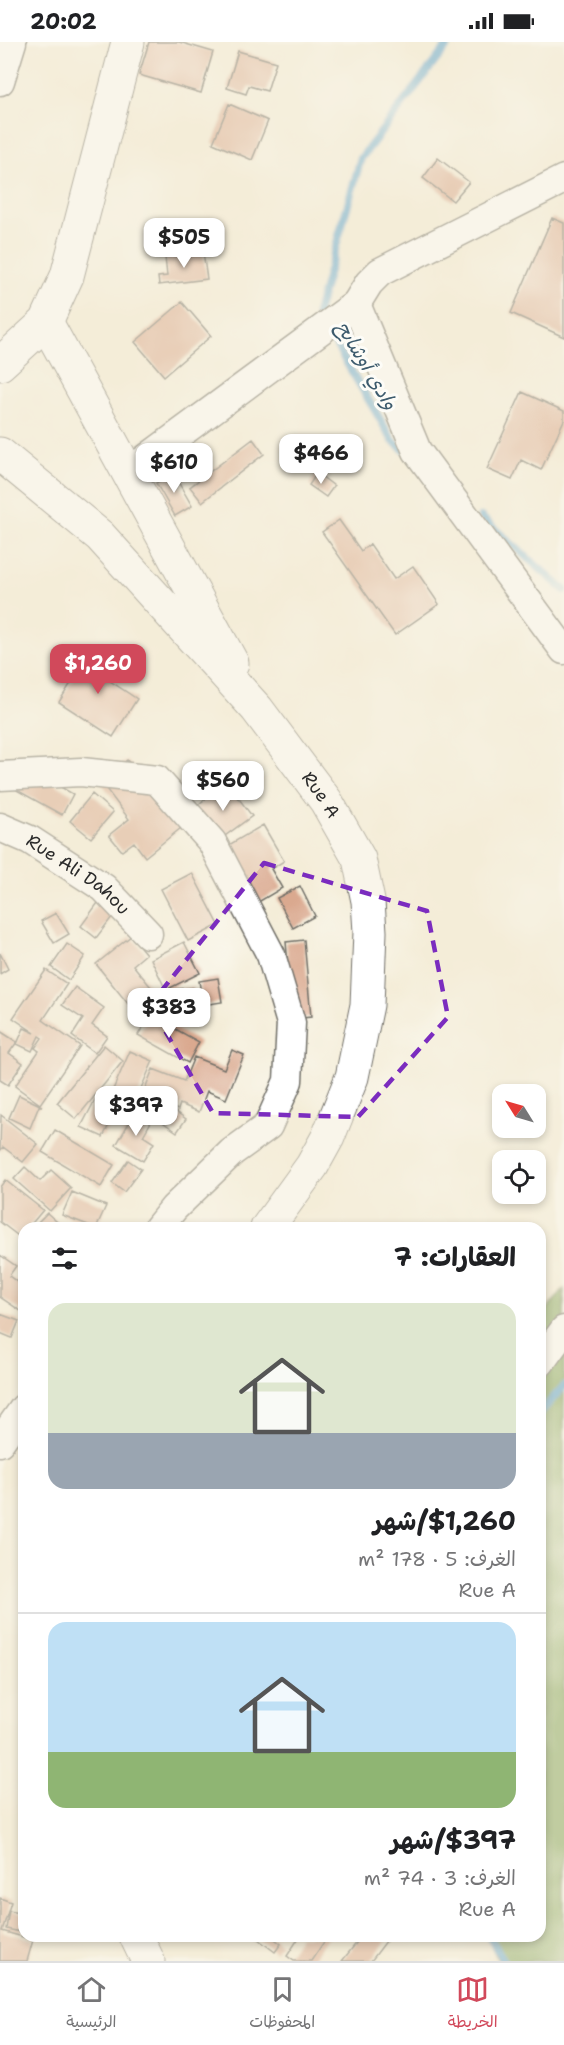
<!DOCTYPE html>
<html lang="ar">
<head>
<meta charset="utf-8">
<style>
	:root { --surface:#fff; --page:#f6f6f6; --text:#202124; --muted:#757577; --line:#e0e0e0; --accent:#d1495b }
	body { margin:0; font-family:"Shantell Sans","Playpen Sans Arabic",sans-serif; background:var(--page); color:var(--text); direction:rtl; height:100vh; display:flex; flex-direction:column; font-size:22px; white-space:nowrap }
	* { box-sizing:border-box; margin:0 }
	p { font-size:20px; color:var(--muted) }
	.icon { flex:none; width:33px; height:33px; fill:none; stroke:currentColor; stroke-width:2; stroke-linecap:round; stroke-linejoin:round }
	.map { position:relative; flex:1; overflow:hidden; direction:ltr }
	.details { position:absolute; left:18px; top:1180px; width:528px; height:720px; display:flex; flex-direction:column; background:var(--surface); border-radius:18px; box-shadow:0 3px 9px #0003; direction:rtl }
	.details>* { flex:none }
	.needle { width:39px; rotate:307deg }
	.tools { position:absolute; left:492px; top:1042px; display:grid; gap:12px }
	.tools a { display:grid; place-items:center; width:54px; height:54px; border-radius:12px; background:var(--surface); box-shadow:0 3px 9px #0003; font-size:30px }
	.price { position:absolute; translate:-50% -51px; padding:0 14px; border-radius:12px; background:#fff; color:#222; font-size:20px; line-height:39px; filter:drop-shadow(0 2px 3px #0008) }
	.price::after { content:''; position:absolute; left:50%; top:36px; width:18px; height:14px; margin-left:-9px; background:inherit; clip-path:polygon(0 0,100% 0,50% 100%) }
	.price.selected { background:var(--accent); color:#fff }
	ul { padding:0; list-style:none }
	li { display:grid; align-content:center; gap:12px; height:318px; padding:0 30px }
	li+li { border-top:2px solid var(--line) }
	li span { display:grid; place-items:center; height:186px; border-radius:18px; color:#555 }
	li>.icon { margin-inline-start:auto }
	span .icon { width:108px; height:108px; fill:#fffc; stroke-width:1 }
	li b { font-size:26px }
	h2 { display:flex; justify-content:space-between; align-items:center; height:72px; padding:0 30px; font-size:26px }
	.status { display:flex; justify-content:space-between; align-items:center; height:42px; padding:0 30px; background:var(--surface); direction:ltr }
	.status svg { height:16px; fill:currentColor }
	.tabs { display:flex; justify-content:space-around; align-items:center; height:84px; border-top:2px solid var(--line); background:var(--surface); font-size:16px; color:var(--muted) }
	.tabs a { display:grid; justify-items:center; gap:3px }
	.tabs .selected { color:var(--accent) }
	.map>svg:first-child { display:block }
	.forest { fill:#81a55b; stroke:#566843; stroke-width:1.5 }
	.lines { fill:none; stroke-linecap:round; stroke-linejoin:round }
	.stream { stroke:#58a3d0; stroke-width:8 }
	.building { fill:#daa98f }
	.street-casing { stroke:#716f68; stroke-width:31 }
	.secondary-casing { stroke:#716f68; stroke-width:35 }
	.street { stroke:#fff; stroke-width:28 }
	.secondary { stroke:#fff; stroke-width:33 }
	.marked { fill:none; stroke:#7b2cbf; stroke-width:4.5; stroke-dasharray:12 8; stroke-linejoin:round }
	.labels { text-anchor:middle; stroke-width:6; stroke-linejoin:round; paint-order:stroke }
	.street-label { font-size:18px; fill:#2b2b2b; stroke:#fdfcf7 }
	.water-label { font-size:20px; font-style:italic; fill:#3d5b6d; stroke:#fdfcf7 }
</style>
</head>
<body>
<div class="status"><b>20:02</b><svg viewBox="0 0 49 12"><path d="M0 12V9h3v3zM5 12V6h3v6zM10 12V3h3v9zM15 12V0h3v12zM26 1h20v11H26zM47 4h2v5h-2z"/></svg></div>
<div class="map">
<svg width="564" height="1919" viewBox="0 0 564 1919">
	<rect width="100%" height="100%" fill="#fdfcf7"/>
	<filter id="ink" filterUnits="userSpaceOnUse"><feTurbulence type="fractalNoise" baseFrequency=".0167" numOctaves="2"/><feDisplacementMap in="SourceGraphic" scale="12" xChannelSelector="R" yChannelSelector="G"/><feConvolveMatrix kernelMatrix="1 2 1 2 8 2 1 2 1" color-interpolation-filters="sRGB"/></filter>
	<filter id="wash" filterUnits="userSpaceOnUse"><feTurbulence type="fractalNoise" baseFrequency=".008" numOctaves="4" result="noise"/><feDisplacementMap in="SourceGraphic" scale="24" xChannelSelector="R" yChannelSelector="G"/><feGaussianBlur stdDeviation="1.35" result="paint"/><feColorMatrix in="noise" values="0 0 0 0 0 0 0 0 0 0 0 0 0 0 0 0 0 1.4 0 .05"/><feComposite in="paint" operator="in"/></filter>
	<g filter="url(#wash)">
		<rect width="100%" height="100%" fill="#f4edd8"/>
		<path class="forest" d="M564,1247v672h-65l-12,-24 53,-1v-618z"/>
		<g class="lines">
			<path class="stream" d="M408,411l-15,-12 -76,-128 44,-155 89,-116
				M481,475l83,73
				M540,1371l24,-27
				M489,1894l15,25"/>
		</g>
		<g id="blocks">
			<path class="building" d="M149,0h30l34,10 -12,41 -62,-18z
				M238,9l38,11 -9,29 -18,-5 -3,8 -19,-6z
				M229,62l39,17 -16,39 -39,-17z
				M438,116l31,24 -16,19 -30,-23z
				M552,176l12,5v114l-53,-24z
				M203,210l4,27 -48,6 -1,-8 9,-1 -2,-19z
				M182,260l29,34 -47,40 -29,-34z
				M522,350l42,19v9l-23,50 -20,-10 -9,20 -25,-11z
				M253,397l11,15 -62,48 -12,-15z
				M173,431l19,33 -17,10 -19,-33z
				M317,431l17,13 -8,11 -17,-12z
				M339,478l22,31 9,-7 24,35 19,-13 26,38 -44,31 -73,-103z
				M92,608l26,17 -8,14 27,18 -24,38 -54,-35z
				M127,718l54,68 -36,29 -11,-15 -12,9 -13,-16 20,-16 -29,-38z
				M25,725l48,27 -11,21 -49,-27z
				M227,741l25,33 -34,25 -23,-34z
				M92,752l21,18 -22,26 -21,-17z
				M263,783l21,36 -13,8 11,19 -27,16 -33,-55z
				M192,831l27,52 -31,16 -27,-52z
				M300,844l15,30 -22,12 -16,-30z
				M103,854l16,12 -23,30 -15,-12z
				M56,871l13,21 -15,9 -13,-22z
				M131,894l15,18 -13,11 26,32 -22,18 -41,-51z
				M304,898l7,77 -18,2 -7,-77z
				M184,900l16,31 -34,17 -15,-31z
				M67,902l18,12 -16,24 -18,-13z
				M0,911l8,16 -8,5z
				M46,928l21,14 -24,36 37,26 -40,58 -25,-18 24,-35 -4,-3 7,-10 -3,-2 -7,15 -15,-7 7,-16 11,5 -22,-15z
				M218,936l4,24 -19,3 -4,-24z
				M75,945l29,21 -12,17 15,11 -12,17 -23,-17 11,-17 -21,-14z
				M193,946l2,31 -27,2 -2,-31z
				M150,973l49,27 -11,21 -50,-28z
				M0,989l17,11 -8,11 14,10 -15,22 -8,-5z
				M104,1003l19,16 -47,58 -19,-16z
				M232,1008l12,5 -18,44 -19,-8 -8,21 -19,-8 -2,6 -10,-4 18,13 -9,13 -23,-16 8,-12 -20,-8 11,-27 31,12 10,-24 30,12z
				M130,1009l23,10 -22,50 -23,-10z
				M19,1053l23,11h-3l-9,22 -21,-10z
				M96,1056l21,10 -14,29 -22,-10z
				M136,1069l16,9 -9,16 11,7 -11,18 -27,-16z
				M1,1073l37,29 -15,18 -20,-15 -3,4z
				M55,1088l59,35 -13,22 -59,-35z
				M128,1118l13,9 -17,23 -12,-9z
				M25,1125l15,14 11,-11 20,18 -21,23 -36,-32z
				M5,1138l38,30 -15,18h-4l-3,10 -21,-16v-35z
				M72,1150l34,14 -10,22 -34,-13z
				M47,1171l17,15h-19l-7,-6z
				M0,1213l16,11 -7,10 15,11v26l-24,-16z
				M0,1272l19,7 -7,17 -12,-5z
				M0,1856l11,4 -9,29 31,9 -6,21h-27z
				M9,1869l15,3 -3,18 -15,-3z
				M254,1894h17l10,8 -6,8z
				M300,1894h28l-17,25h-17l-7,-5z
				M362,1894h28l-19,25h-29z"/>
		</g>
	</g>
	<g filter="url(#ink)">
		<use href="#blocks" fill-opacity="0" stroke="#716f68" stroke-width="1.5"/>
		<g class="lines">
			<g class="street-casing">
				<g id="street">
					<path d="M0,39l12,-39"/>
					<path d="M356,262l61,147 147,199"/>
					<path d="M128,430l228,-168 13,-21 11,-11 184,-93"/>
					<path d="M0,734l81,-4 76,8 55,62 59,113 20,68 -3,58 -20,45 -36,26 -58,56 -16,20"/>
					<path id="s1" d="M0,785l30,13 74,48 44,46"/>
					<path d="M540,1321l24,-33"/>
					<path d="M0,1400l24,-34"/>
				</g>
			</g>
			<g class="secondary-casing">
				<g id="secondary">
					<path d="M46,280l186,341"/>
					<path d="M0,322l46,-42 21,-46 61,-234"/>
					<path id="s2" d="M0,412l100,82 157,173 69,92 33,58 9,42 2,31 -3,73 -15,72 -24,60 -16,29 -45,62"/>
					<path d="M136,1894l12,25"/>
				</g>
			</g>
			<use href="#street" class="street"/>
			<use href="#secondary" class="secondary"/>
		</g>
	</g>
	<path d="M0 0H564V1919H0ZM264,821l163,48 21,106 -90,100 -145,-4 -63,-108z" fill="#f4edd8" fill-opacity=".55" fill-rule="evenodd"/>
	<path class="marked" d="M264,821l163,48 21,106 -90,100 -145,-4 -63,-108z"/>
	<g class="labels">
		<g class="street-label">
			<text dy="6" stroke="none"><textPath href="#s2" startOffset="470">Rue A</textPath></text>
			<text dy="6" stroke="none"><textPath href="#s1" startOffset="92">Rue Ali Dahou</textPath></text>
		</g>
		<g class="water-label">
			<text transform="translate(367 323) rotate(59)" y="7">وادي أوشايح</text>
		</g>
	</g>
</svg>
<div class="tools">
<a><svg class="needle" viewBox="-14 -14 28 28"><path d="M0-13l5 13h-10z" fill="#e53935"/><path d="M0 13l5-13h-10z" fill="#757577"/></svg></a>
<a><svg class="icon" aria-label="locate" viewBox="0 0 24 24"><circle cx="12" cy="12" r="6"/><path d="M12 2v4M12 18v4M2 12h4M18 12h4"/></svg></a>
</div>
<b class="price" style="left:184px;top:227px">$505</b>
<b class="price" style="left:321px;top:443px">$466</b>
<b class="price" style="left:174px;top:452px">$610</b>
<b class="price selected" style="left:98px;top:653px">$1,260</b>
<b class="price" style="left:223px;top:770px">$560</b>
<b class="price" style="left:169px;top:997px">$383</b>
<b class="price" style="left:136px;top:1095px">$397</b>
<section class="details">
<h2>العقارات: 7<svg class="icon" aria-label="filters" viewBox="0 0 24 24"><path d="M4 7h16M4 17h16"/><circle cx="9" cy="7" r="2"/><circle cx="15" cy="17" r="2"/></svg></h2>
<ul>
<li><span style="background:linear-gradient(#dfe7d0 70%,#9aa5b1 0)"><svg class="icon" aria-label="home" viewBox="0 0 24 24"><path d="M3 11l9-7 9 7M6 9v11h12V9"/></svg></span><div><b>$1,260/شهر</b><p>الغرف: 5 · 178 m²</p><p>Rue A</p></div></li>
<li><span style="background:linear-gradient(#bfe0f5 70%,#8fb573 0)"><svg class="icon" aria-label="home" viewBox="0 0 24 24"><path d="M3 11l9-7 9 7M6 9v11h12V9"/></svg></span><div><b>$397/شهر</b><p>الغرف: 3 · 74 m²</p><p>Rue A</p></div></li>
</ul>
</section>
</div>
<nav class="tabs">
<a class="selected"><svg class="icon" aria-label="map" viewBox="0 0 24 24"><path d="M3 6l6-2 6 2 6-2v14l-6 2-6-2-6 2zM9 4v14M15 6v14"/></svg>الخريطة</a>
<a><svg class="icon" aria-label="saved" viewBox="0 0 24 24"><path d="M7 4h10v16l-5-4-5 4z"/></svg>المحفوظات</a>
<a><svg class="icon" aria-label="home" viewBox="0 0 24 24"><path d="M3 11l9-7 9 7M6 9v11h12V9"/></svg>الرئيسية</a>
</nav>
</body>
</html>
